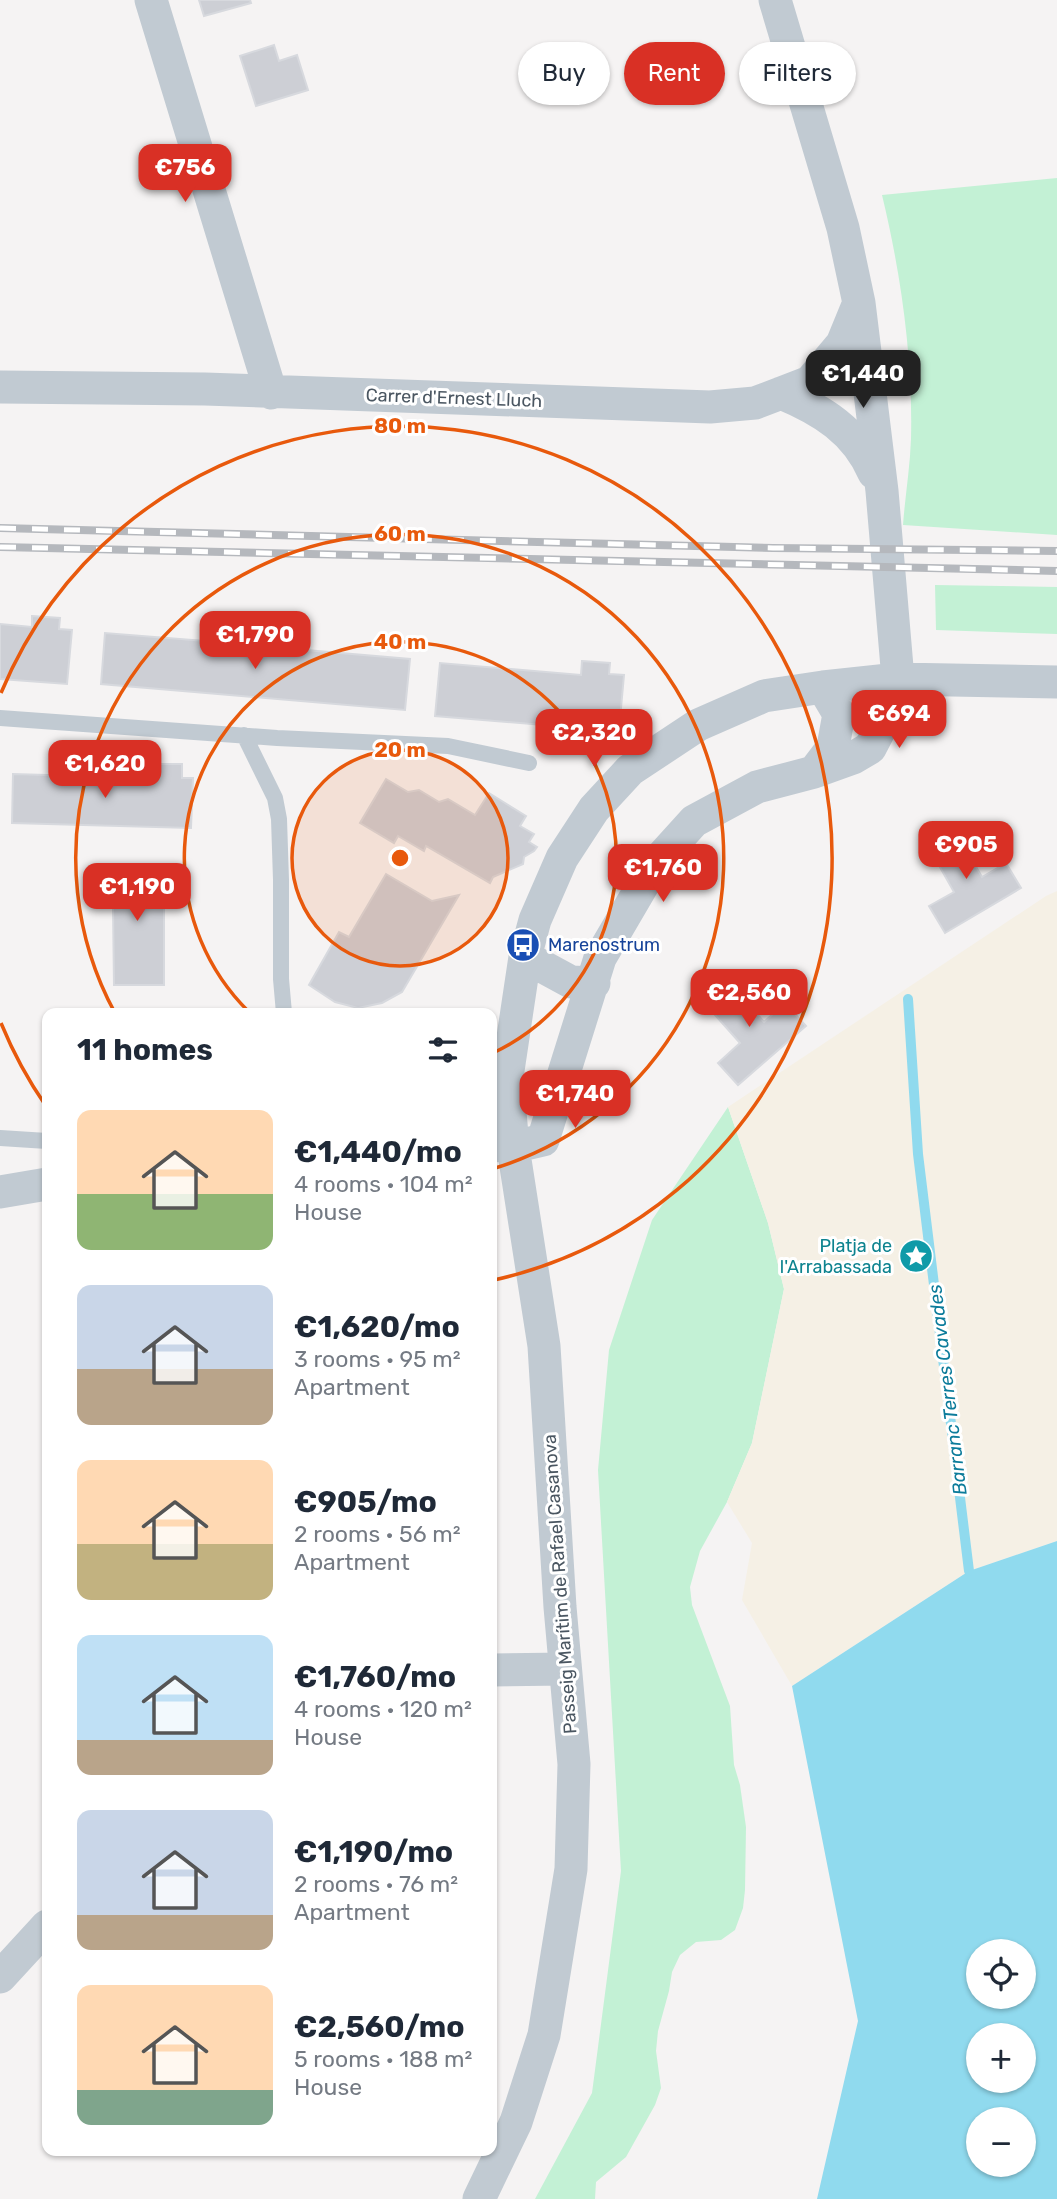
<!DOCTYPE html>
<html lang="en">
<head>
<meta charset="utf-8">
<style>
	:root { --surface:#fff; --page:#f6f6f7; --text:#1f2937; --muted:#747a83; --accent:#d93025 }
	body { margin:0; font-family:Rubik,sans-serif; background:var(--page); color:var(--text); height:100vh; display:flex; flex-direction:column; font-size:26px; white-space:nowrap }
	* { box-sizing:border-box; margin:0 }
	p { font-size:23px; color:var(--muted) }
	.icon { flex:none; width:38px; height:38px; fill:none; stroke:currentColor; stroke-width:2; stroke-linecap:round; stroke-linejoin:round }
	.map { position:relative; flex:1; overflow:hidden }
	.details { position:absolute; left:42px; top:1008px; width:455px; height:1148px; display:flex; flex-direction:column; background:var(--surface); border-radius:14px; box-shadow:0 2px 5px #0004 }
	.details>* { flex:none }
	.top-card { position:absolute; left:518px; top:42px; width:434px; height:63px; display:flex; gap:14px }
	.controls { position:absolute; left:966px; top:1939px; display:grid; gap:14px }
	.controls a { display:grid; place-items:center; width:70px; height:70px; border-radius:50%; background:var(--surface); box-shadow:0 2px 5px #0004; font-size:35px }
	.price { position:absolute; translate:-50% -60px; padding:0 16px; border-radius:14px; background:var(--accent); color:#fff; font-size:23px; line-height:46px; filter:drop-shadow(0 2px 4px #0008) }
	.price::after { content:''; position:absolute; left:50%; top:42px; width:21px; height:16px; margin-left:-10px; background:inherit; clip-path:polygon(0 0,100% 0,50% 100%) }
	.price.current { background:#222; color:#fff }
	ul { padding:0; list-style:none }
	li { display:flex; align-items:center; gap:21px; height:175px; padding:0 35px }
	li span { display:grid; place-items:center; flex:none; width:196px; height:140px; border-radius:14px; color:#555 }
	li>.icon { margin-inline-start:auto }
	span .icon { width:84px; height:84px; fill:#fffc; stroke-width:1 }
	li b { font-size:30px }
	h2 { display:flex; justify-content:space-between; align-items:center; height:84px; padding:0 35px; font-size:30px }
	.tag { padding:0 24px; border-radius:32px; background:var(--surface); box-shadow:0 2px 5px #0004; font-size:24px; line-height:63px }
	.tag.current { background:var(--accent); color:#fff }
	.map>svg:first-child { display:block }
	.green { fill:#c3f1d5 }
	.sand { fill:#f5f0e5 }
	.water { fill:#90daee; fill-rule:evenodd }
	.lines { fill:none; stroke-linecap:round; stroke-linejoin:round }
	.stream { stroke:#90daee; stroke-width:10 }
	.building { fill:#cdcfd5; stroke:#d7d9de; stroke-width:2 }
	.service { stroke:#c1cad2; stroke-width:16 }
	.minor { stroke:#c1cad2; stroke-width:33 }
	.rail-casing { stroke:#b5b8bd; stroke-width:8 }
	.rail { stroke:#fff; stroke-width:5; stroke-dasharray:16; stroke-linecap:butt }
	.ring { fill:none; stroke:#e8590c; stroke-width:3.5 }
	.labels { text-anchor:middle; stroke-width:6; stroke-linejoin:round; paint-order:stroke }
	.street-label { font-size:18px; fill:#4a5661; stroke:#fff }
	.transit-label { font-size:18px; fill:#164399; stroke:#fff; text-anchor:start }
	.culture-label { font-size:18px; fill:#0d838f; stroke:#fff; text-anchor:end }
	.water-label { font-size:19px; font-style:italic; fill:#0c7c9b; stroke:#fff }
	.centre { fill:#e8590c; stroke:#fff; stroke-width:3.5 }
	.ring-label { font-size:21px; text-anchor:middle; font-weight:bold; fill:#e8590c; stroke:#fff; stroke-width:6; stroke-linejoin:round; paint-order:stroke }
</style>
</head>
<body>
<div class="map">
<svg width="1057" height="2199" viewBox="0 0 1057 2199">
	<rect width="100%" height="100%" fill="#f5f3f3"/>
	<path class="green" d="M1057,178v357l-154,-10c2,-28 7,-57 8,-86 2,-81 -10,-165 -29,-244z
		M935,585l122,2v47l-121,-4z
		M728,1107l40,116 16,66 -32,154 -25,59 -27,49 -10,36 2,18 38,101 4,59 6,20 6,42 -1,63 -2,18 -8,22 -14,10 -25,2 -16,13 -8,17 -3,19 -11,40 -2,20 5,37 -6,17 -29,52 -30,25 -1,17h-60l57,-106 29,-222 -23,-401 11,-120 43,-130z"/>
	<path class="sand" d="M1057,891v650l-88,30 -177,115 -50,-86 10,-57 -25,-41 25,-59 32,-154 -16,-66 -40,-116 318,-211z"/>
	<path class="water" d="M1057,1541v658h-240l41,-178 -66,-335 177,-115zM978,1951h46v46h-46zM978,2035h46v46h-46zM978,2119h46v46h-46z"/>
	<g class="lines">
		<path class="stream" d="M908,999l10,155 51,417"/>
	</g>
	<path class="building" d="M199,0h51l1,3 -47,13z
		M274,45l5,16 18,-6 11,35 -52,16 -16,-50z
		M32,616l28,2 -1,11 13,1 -5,54 -67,-5v-55l32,3z
		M244,632l28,3 -1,12 139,12 -5,51 -304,-26 4,-51 138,11z
		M582,661l28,2 -1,11 15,1 -4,44 -5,12 -180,-15 5,-53 141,12z
		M154,764h28v14h11l-2,50 -179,-5 1,-49 140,4z
		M386,779l22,13 11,-2 20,12 9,-3 27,16 14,-22 37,23 -6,10 14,8 -5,8 8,5 -3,4 -10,6 -1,7 -30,13 -3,6 -64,-37 -2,5 -26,-15 -4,7 -34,-20z
		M951,824l31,53 24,-14 15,25 -76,45 -16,-27 25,-14 -30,-53z
		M110,866h54v119h-50l-1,-78h-13v-29h11z
		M386,874l46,27 27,-6 -57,97 -20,11 -24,5 -23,-6 -26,-17 30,-53 10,5z
		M723,975l41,47 21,-19 21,23 -68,59 -20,-22 22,-20 -41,-46z"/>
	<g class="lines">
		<path class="service" d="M0,718l277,20 171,8 81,17
			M244,735l31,63 4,21 2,61v99l3,34
			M508,1078l47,25
			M0,1138l47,3"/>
		<path class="minor" d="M151,0l120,393
			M0,387l205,2 505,18 45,-4 55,-21 32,-38 16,-39
			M781,393c41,17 75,38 93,80
			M814,772l19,-25 6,-33 -16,-27
			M525,957l46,25 23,1
			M492,1145l21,2 30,-7 57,-182 55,-94 39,-43 63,-34 57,-15 39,-14 17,-10 12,-23 16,-46 -16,-188 -23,-188 -16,-75 -68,-228
			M0,1192l47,-8
			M492,1670l73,-1
			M0,1977l47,-51
			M479,2199l37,-77 28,-87 27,-166 3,-105 -14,-157 -16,-261 -31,-199 -6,-70 18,-120 10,-37 27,-62 32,-49 36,-39 68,-45 66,-29 59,-9 75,-8 159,3"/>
		<g class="rail-casing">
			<path id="rail" d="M0,528l773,20 284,3
				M0,547l1057,24"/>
		</g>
		<use href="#rail" class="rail"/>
	</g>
	<circle cx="400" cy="858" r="108" fill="#e8590c" fill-opacity=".12"/>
	<g class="ring">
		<circle cx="400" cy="858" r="108"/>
		<path d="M249 1012A216 216 0 1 1 493 1053"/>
		<path d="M115 1013A324 324 0 1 1 492 1169"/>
		<path d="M46 1106A432 432 0 0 1 1 1023M1 693A432 432 0 1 1 494 1280"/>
	</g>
	<defs>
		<g id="bus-disc" transform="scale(1.75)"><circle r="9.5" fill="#1a4fb4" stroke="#fff"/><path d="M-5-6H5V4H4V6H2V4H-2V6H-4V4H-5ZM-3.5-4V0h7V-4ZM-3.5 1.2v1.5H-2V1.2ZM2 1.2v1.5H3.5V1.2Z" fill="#fff"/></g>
		<g id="sight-disc" transform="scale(1.75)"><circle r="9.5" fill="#0f9aa8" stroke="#fff"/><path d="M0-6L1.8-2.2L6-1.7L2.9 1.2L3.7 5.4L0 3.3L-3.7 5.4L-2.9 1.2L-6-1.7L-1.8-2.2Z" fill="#fff"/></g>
	</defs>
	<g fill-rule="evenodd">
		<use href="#bus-disc" x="523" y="945"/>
		<use href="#sight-disc" x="916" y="1256"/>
	</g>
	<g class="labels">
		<g class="street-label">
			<text transform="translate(454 398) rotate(2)" y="6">Carrer d'Ernest Lluch</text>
			<text transform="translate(560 1584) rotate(-94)" y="6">Passeig Marítim de Rafael Casanova</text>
		</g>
		<g class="transit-label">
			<text x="548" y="951">Marenostrum</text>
		</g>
		<g class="culture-label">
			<text x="892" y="1252">Platja de<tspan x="892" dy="21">l'Arrabassada</tspan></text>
		</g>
		<g class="water-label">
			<text transform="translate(947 1390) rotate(-97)" y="7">Barranc Terres Cavades</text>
		</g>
	</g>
	<circle cx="400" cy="858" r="10" class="centre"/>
	<g class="ring-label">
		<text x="400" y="433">80 m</text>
		<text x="400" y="541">60 m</text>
		<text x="400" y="649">40 m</text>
		<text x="400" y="757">20 m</text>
	</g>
</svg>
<div class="controls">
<a><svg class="icon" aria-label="locate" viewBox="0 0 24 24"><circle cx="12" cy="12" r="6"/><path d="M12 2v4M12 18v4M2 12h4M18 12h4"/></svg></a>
<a>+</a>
<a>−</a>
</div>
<b class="price" style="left:185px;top:204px">€756</b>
<b class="price current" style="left:863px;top:410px">€1,440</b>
<b class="price" style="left:255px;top:671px">€1,790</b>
<b class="price" style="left:899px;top:750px">€694</b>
<b class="price" style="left:594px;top:769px">€2,320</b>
<b class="price" style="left:105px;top:800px">€1,620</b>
<b class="price" style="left:966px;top:881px">€905</b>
<b class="price" style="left:663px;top:904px">€1,760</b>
<b class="price" style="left:137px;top:923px">€1,190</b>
<b class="price" style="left:749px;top:1029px">€2,560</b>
<b class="price" style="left:575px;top:1130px">€1,740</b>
<div class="top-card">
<a class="tag">Buy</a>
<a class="tag current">Rent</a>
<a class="tag">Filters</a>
</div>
<section class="details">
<h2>11 homes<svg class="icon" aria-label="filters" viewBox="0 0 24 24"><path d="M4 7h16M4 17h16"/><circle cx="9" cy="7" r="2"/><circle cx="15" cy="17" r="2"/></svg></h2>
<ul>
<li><span style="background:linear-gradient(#ffd9b3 60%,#8fb573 0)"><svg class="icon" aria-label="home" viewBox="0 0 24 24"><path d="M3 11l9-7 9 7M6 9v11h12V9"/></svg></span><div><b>€1,440/mo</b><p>4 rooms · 104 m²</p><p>House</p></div></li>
<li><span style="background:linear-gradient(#c9d6e8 60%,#b9a48a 0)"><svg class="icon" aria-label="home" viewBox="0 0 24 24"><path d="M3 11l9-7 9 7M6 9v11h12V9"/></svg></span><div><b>€1,620/mo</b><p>3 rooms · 95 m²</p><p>Apartment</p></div></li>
<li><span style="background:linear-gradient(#ffd9b3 60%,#c2b280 0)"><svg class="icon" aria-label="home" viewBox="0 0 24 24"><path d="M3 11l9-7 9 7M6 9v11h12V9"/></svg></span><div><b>€905/mo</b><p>2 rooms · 56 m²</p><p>Apartment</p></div></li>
<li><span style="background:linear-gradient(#bfe0f5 75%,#b9a48a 0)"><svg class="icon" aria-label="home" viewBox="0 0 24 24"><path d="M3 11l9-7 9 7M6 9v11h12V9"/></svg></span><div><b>€1,760/mo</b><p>4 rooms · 120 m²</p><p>House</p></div></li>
<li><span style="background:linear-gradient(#c9d6e8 75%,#b9a48a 0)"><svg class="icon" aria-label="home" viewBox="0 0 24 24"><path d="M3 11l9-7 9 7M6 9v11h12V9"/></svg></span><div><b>€1,190/mo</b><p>2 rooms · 76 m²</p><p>Apartment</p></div></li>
<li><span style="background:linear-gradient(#ffd9b3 75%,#7fa58c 0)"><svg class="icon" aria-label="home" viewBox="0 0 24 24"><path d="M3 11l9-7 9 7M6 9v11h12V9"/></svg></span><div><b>€2,560/mo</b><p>5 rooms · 188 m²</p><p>House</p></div></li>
</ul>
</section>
</div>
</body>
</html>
